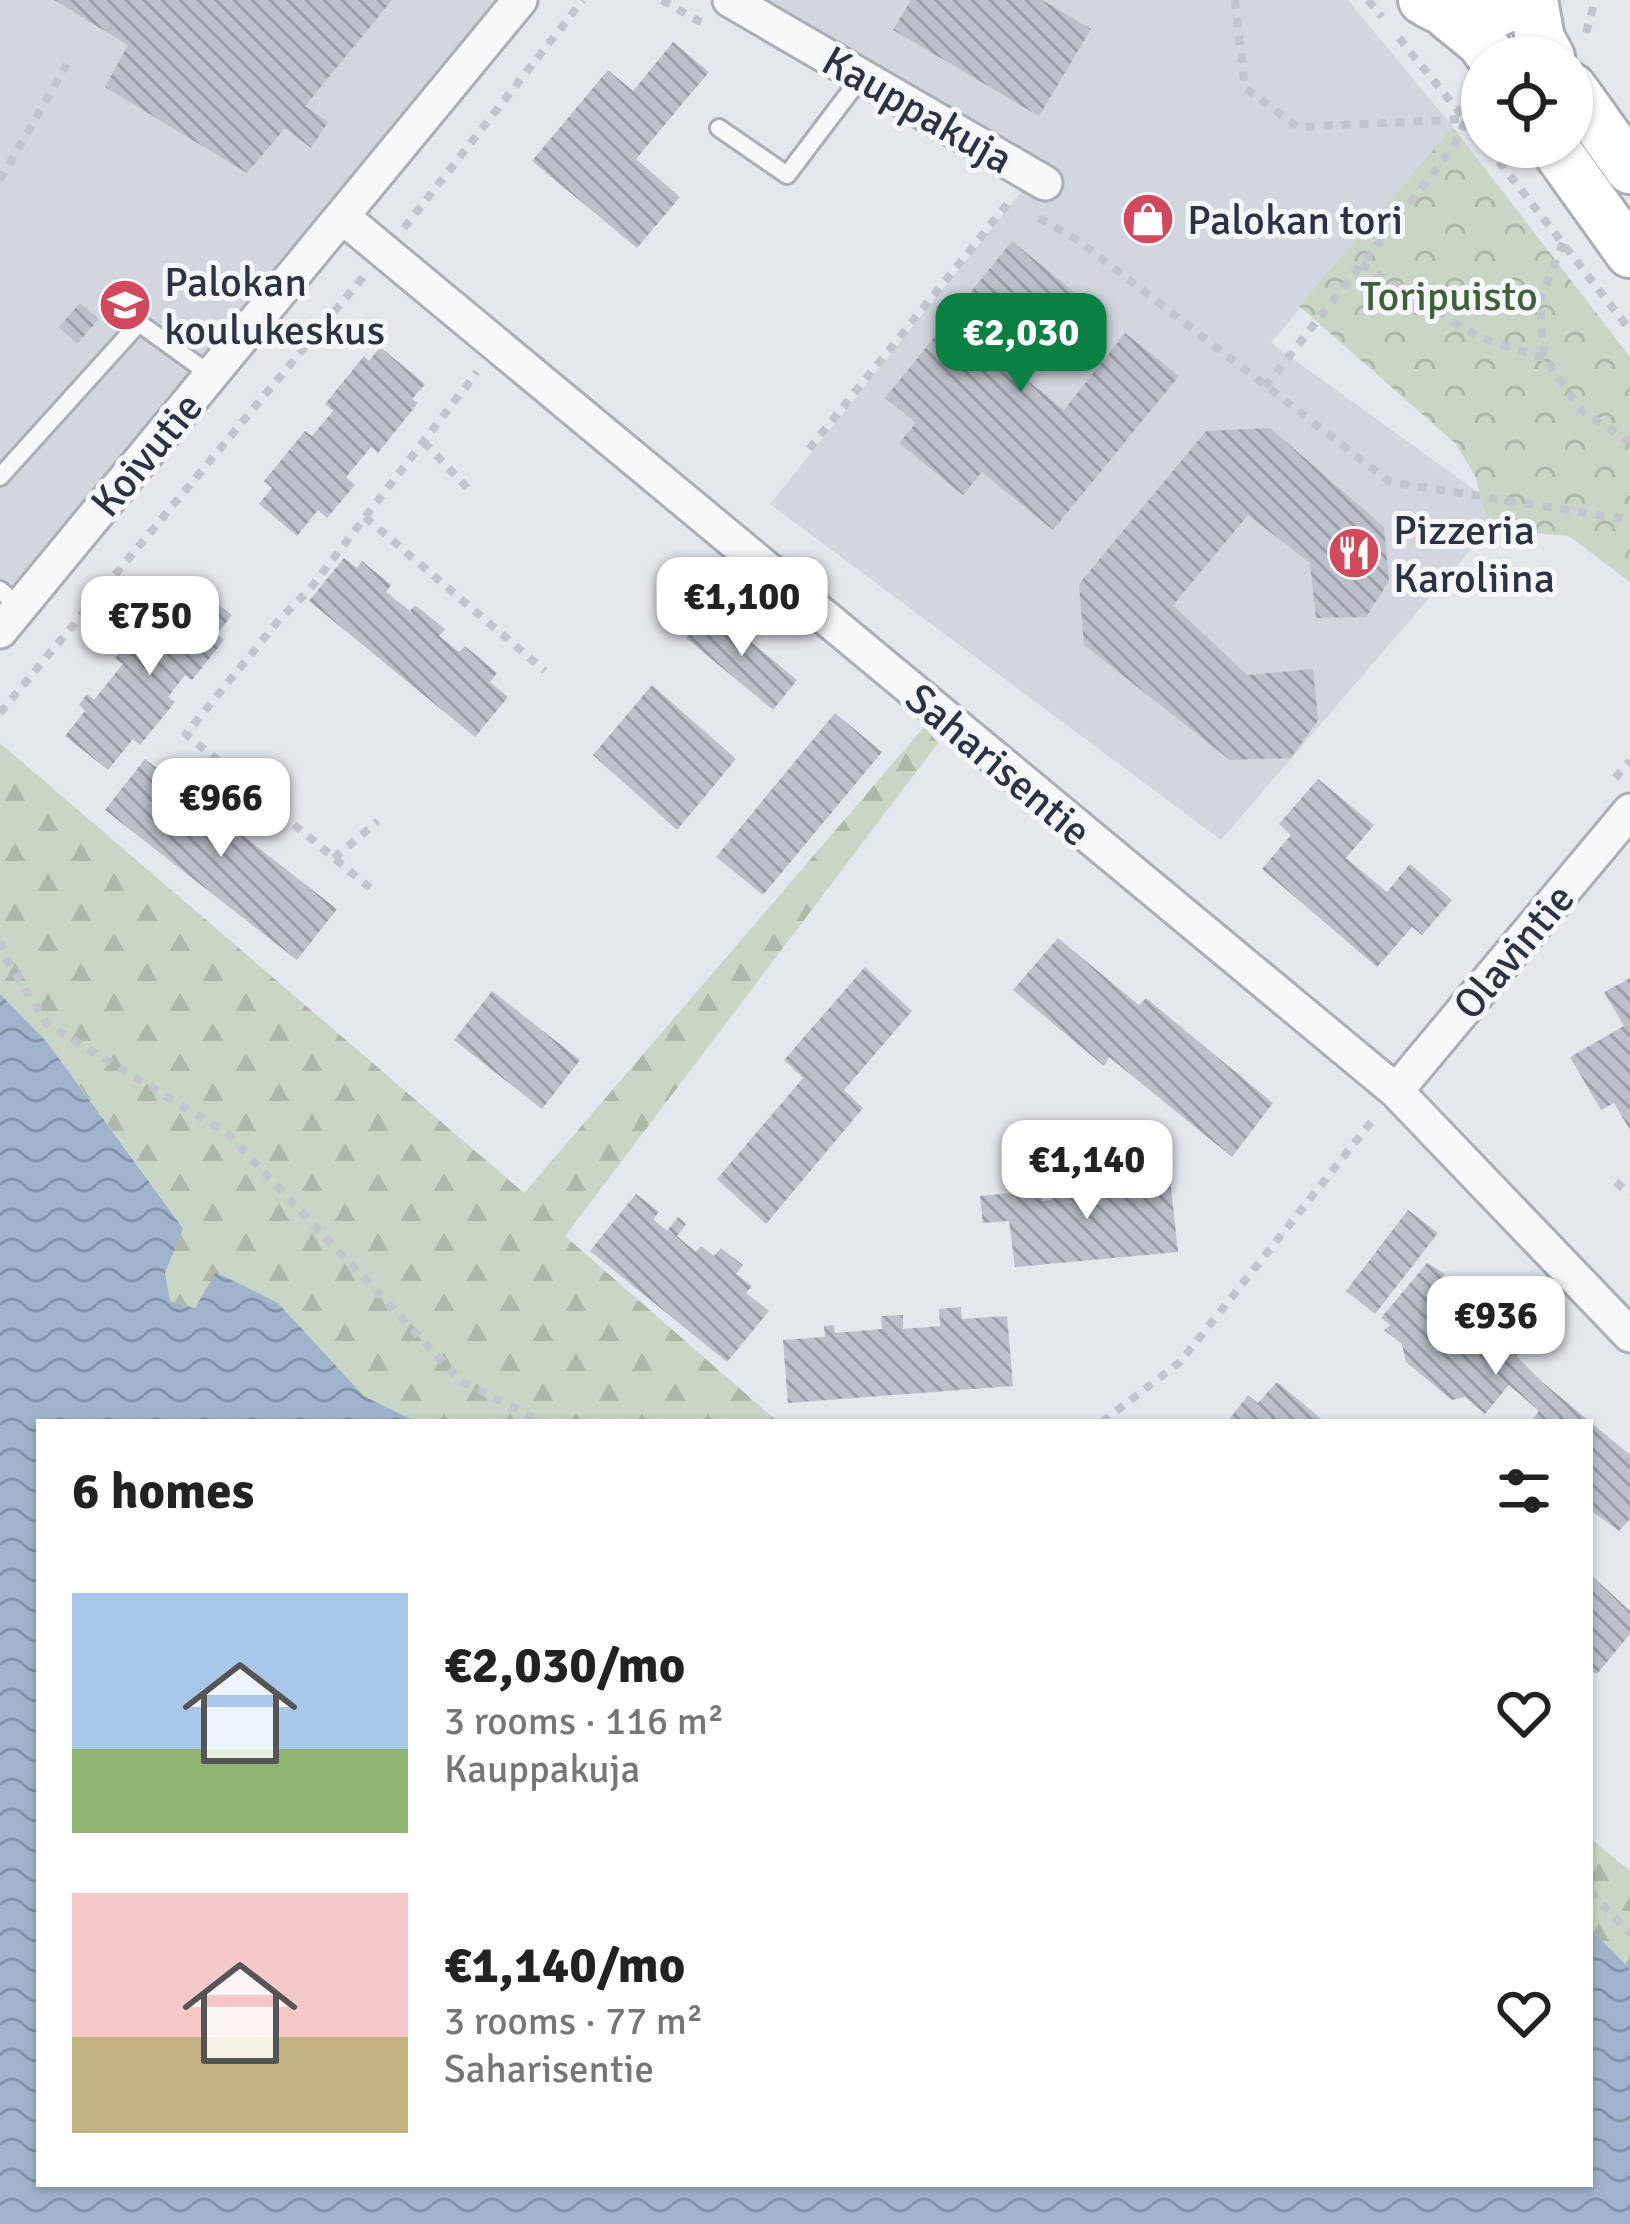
<!DOCTYPE html>
<html lang="en">
<head>
<meta charset="utf-8">
<style>
	:root { --surface:#fff; --page:#f6f6f6; --text:#222; --muted:#767676; --accent:#0b8043 }
	body { margin:0; font-family:Signika,sans-serif; background:var(--page); color:var(--text); height:100vh; display:flex; flex-direction:column; font-size:45px; white-space:nowrap }
	* { box-sizing:border-box; margin:0 }
	p { font-size:39px; color:var(--muted) }
	.icon { flex:none; width:66px; height:66px; fill:none; stroke:currentColor; stroke-width:2; stroke-linecap:round; stroke-linejoin:round }
	.map { position:relative; flex:1; overflow:hidden }
	.drawer { position:absolute; left:36px; top:1419px; width:1557px; height:768px; display:flex; flex-direction:column; background:var(--surface); border-radius:0px; box-shadow:0 3px 9px #0004 }
	.drawer>* { flex:none }
	.buttons { position:absolute; left:1461px; top:36px; display:grid; gap:24px }
	.buttons a { display:grid; place-items:center; width:132px; height:132px; border-radius:50%; background:var(--surface); box-shadow:0 3px 9px #0004; font-size:60px }
	.price { position:absolute; translate:-50% -102px; padding:0 27px; border-radius:24px; background:#fff; color:#222; font-size:39px; line-height:78px; filter:drop-shadow(0 3px 6px #0008) }
	.price::after { content:''; position:absolute; left:50%; top:72px; width:36px; height:27px; margin-left:-18px; background:inherit; clip-path:polygon(0 0,100% 0,50% 100%) }
	.price.active { background:var(--accent); color:#fff }
	ul { padding:0; list-style:none }
	li { display:flex; align-items:center; gap:36px; height:300px; padding:0 36px }
	li span { display:grid; place-items:center; flex:none; width:336px; height:240px; border-radius:0px; color:#555 }
	li>.icon { margin-inline-start:auto }
	span .icon { width:144px; height:144px; fill:#fffc; stroke-width:1 }
	li b { font-size:51px }
	h2 { display:flex; justify-content:space-between; align-items:center; height:144px; padding:0 36px; font-size:51px }
	.map>svg:first-child { display:block }
	.built { fill:#d2d6de }
	.forest { fill:url(#forest-firs) }
	.park { fill:url(#park-crowns) }
	.water { fill:url(#water-waves) }
	.building { fill:url(#building-back-hatch) }
	.lines { fill:none; stroke-linecap:round; stroke-linejoin:round }
	.service-casing { stroke:#a9aeb7; stroke-width:22 }
	.minor-casing { stroke:#a9aeb7; stroke-width:39 }
	.secondary-casing { stroke:#a9aeb7; stroke-width:54 }
	.path { stroke:#c2c5cb; stroke-width:8; stroke-dasharray:9 9; stroke-linecap:butt }
	.service { stroke:#f7f8fa; stroke-width:16 }
	.minor { stroke:#f7f8fa; stroke-width:33 }
	.secondary { stroke:#fff; stroke-width:48 }
	.labels { text-anchor:middle; stroke-width:10; stroke-linejoin:round; paint-order:stroke }
	.street-label { font-size:42px; fill:#2b3445; stroke:#f4f6f9 }
	.poi-label { font-size:42px; fill:#2b3445; stroke:#f4f6f9; text-anchor:start }
	.park-label { font-size:42px; fill:#3f6138; stroke:#f4f6f9 }
</style>
</head>
<body>
<div class="map">
<svg width="1630" height="2224" viewBox="0 0 1630 2224">
	<defs>
		<pattern id="forest-firs" width="22" height="20" patternUnits="userSpaceOnUse" patternTransform="scale(3)"><rect width="22" height="20" fill="#c9d6c5"/><path d="M5 1l3.5 6h-7zM16 11l3.5 6h-7z" fill="#adb8ab"/></pattern>
		<pattern id="park-crowns" width="20" height="18" patternUnits="userSpaceOnUse" patternTransform="scale(3)"><rect width="20" height="18" fill="#c9d6c5"/><path d="M2 6a3 3 0 1 1 6 0M12 15a3 3 0 1 1 6 0" fill="none" stroke="#adb8ab"/></pattern>
		<pattern id="water-waves" width="16" height="10" patternUnits="userSpaceOnUse" patternTransform="scale(3)"><rect width="16" height="10" fill="#9fb4cc"/><path d="M0 5q4-4 8 0t8 0" fill="none" stroke="#8293a7"/></pattern>
		<pattern id="building-back-hatch" width="6" height="6" patternUnits="userSpaceOnUse" patternTransform="scale(3)"><rect width="6" height="6" fill="#bbc0ca"/><path d="M-1 5l2 2M0 0l6 6M5-1l2 2" fill="none" stroke="#989da6"/></pattern>
	</defs>
	<rect width="100%" height="100%" fill="#e4e7ec"/>
	<path class="built" d="M0,0h502l-502,611z
		M764,0h584l105,127 -182,216 233,168 -283,329 -451,-336 276,-343z"/>
	<path class="forest" d="M924,727l14,16 -373,493 213,186h-361l-53,-26 -86,-93 -61,-30 -22,35 -26,-7 -4,-28 18,-46 -136,-185 -47,-48v-251l524,450z
		M1590,1838l40,33v98l-40,-41z"/>
	<path class="park" d="M1453,127l177,230v225l-61,-46 -59,-5 -23,-13 -12,-42 -19,-32 -157,-138z"/>
	<path class="water" d="M0,994l47,48 136,186 -18,45 5,28 25,7 21,-36 62,31 86,93 53,26h-378v762h1551v-256l40,41v255h-1630z"/>
	<path class="building" d="M54,0h338l-87,106 23,16 -17,26 -26,-20 -38,45 -142,-86 23,-42z
		M911,0h131l49,29 -52,87 -146,-86z
		M673,42l36,30 -73,87 44,38 -43,51 -105,-87 76,-91 25,21z
		M1012,241l68,56 -62,76 46,37 61,-77 54,43 -126,154 -71,-58 -19,23 -64,-52 17,-20 -31,-25z
		M80,303l19,16 -22,25 -18,-17z
		M380,347l45,37 -13,15 6,4 -40,50 -7,-6 -25,30 9,8 -28,33 -9,-8 -21,26 -38,-32 13,-16 -8,-7 41,-50 7,5 21,-25 -8,-7 39,-48 5,5z
		M1270,428l114,99 5,54 -23,36 -50,1 -6,-55 -62,-48 -75,90 74,70 66,-6 5,51 -27,38 -61,2 -146,-115 -5,-61 127,-153z
		M344,558l13,10 5,-7 29,24 -5,7 24,19 5,-6 30,24 -6,7 20,16 6,-6 32,27 -7,9 18,15 -33,40 -166,-136z
		M191,583l41,32 -15,19 7,6 -32,40 -7,-5 -17,22 7,5 -35,43 -7,-6 -25,31 -43,-34 20,-25 -6,-6 8,-11 7,6 29,-36 -8,-6 10,-11 8,7z
		M710,608l87,72 -24,30 -87,-72z
		M652,685l84,74 -59,71 -84,-75z
		M835,713l47,39 -119,143 -47,-38z
		M145,759l192,150 -40,51 -192,-150z
		M1318,779l56,46 -28,33 41,34 23,-28 42,36 -30,35 -10,-8 -35,40 -115,-98 29,-34 -12,-11z
		M1058,938l81,67 7,-7 127,105 -41,54 -123,-100 -5,9 -91,-76z
		M865,967l47,44 -68,79 19,18 -97,116 -49,-45 86,-101 -19,-18z
		M1630,978v152l-16,-27 -13,7 -31,-53 54,-31 -20,-34z
		M492,991l88,69 -38,49 -88,-69z
		M1125,1173l2,11 43,-5 8,73 -163,15 -6,-46 -26,2 -3,-27 61,-6 1,11 10,-1 -2,-18 15,-2 1,15 46,-4 -2,-17z
		M636,1194l23,18 -6,7 14,12 11,-14 8,7 -9,12 19,16 5,-6 13,10 7,-8 22,17 -7,9 16,12 -6,7 23,18 -42,51 -137,-111z
		M1408,1210l30,23 -63,81 -29,-23z
		M1427,1263l18,11 -9,12 35,32 7,-8 45,39 -7,7 25,25 89,74v64l-11,12 -29,-21v-88h-60l9,-11 -30,-26 -24,29 -20,-17 -13,3 -46,-38 -4,-18 -18,-14 6,-5 -9,-7z
		M961,1307l1,12 45,-3 6,70 -225,17 -5,-63 42,-3 -1,-11 10,-1 1,8 47,-4 -1,-13 22,-1v14l37,-3 -1,-17z
		M1277,1382l48,40h-98l21,-27 10,8z
		M1590,1574l40,37v23l-33,40 -7,-4z"/>
	<g class="lines">
		<g class="service-casing">
			<path id="service" d="M719,128l68,47 75,-99
				M0,477l139,-154 72,52
				M0,590l20,17"/>
		</g>
		<g class="minor-casing">
			<path id="minor" d="M730,0l315,183
				M344,218l1052,873 234,244
				M0,631l520,-631
				M1396,1091l234,-280"/>
		</g>
		<g class="secondary-casing">
			<path id="secondary" d="M1423,0c31,19 64,25 93,0
				M1533,0l7,39 10,18
				M1448,15l33,27 11,15
				M1572,88l58,81
				M1554,147l76,106"/>
		</g>
		<path class="path" d="M662,0l42,24
			M1235,0l10,88 53,39 168,-8 16,-10
			M1368,0l14,17
			M1586,33l9,-33
			M1399,38l83,102
			M1488,147l142,183
			M0,180l67,-116
			M1039,218l40,23 311,241 240,38
			M404,228l179,-228
			M1563,243l-23,57 4,58 39,54 47,30
			M1361,264l118,73 65,21
			M1265,387l190,-242 11,-26
			M424,442l48,51
			M809,449l200,-247
			M365,517l180,154
			M0,713l363,-436
			M1615,778l15,-17
			M334,858l44,-37
			M370,888l-184,-154 93,-114 30,-30 168,-218
			M0,941l5,16 42,67 180,109 234,248 81,41
			M1616,1182l14,12
			M1102,1422l78,-60 196,-246
			M1590,1891l40,43"/>
		<use href="#service" class="service"/>
		<use href="#minor" class="minor"/>
		<use href="#secondary" class="secondary"/>
	</g>
	<defs>
		<g id="shop-disc" transform="scale(2.7)"><circle r="9.5" fill="#d1495b" stroke="#f4f6f9"/><path d="M-5-2.5h2.3a2.7 3.5 0 0 1 5.4 0H5L5.5 6h-11ZM-1.5-2.5h3a1.5 2.3 0 0 0-3 0Z" fill="#fff"/></g>
		<g id="school-disc" transform="scale(2.7)"><circle r="9.5" fill="#d1495b" stroke="#f4f6f9"/><path d="M0-5L7-2L0 1L-7-2ZM-4 1L0 2.5L4 1V4Q0 6-4 4Z" fill="#fff"/></g>
		<g id="restaurant-disc" transform="scale(2.7)"><circle r="9.5" fill="#d1495b" stroke="#f4f6f9"/><path d="M-5-6h1v4h1v-4h1v4h1v-4h1v5L-1.5 .5V6h-2V.5L-5-1ZM5-6V6H3V1.5H1.5Q1.5-4 5-6Z" fill="#fff"/></g>
	</defs>
	<g fill-rule="evenodd">
		<use href="#shop-disc" x="1148" y="219"/>
		<use href="#school-disc" x="125" y="305"/>
		<use href="#restaurant-disc" x="1354" y="553"/>
	</g>
	<g class="labels">
		<g class="street-label">
			<text transform="translate(918 109) rotate(30)" y="15">Kauppakuja</text>
			<text transform="translate(146 454) rotate(-50)" y="15">Koivutie</text>
			<text transform="translate(999 764) rotate(40)" y="15">Saharisentie</text>
			<text transform="translate(1513 951) rotate(-50)" y="15">Olavintie</text>
		</g>
		<g class="poi-label">
			<text x="1187" y="234">Palokan tori</text>
			<text x="164" y="296">Palokan<tspan x="164" dy="48">koulukeskus</tspan></text>
			<text x="1393" y="544">Pizzeria<tspan x="1393" dy="48">Karoliina</tspan></text>
		</g>
		<g class="park-label">
			<text x="1449" y="310">Toripuisto</text>
		</g>
	</g>
</svg>
<div class="buttons">
<a><svg class="icon" aria-label="locate" viewBox="0 0 24 24"><circle cx="12" cy="12" r="6"/><path d="M12 2v4M12 18v4M2 12h4M18 12h4"/></svg></a>
</div>
<b class="price active" style="left:1021px;top:395px">€2,030</b>
<b class="price" style="left:742px;top:659px">€1,100</b>
<b class="price" style="left:150px;top:678px">€750</b>
<b class="price" style="left:221px;top:860px">€966</b>
<b class="price" style="left:1087px;top:1222px">€1,140</b>
<b class="price" style="left:1496px;top:1378px">€936</b>
<section class="drawer">
<h2>6 homes<svg class="icon" aria-label="filters" viewBox="0 0 24 24"><path d="M4 7h16M4 17h16"/><circle cx="9" cy="7" r="2"/><circle cx="15" cy="17" r="2"/></svg></h2>
<ul>
<li><span style="background:linear-gradient(#a9c7e8 65%,#8fb573 0)"><svg class="icon" aria-label="home" viewBox="0 0 24 24"><path d="M3 11l9-7 9 7M6 9v11h12V9"/></svg></span><div><b>€2,030/mo</b><p>3 rooms · 116 m²</p><p>Kauppakuja</p></div><svg class="icon" aria-label="heart" viewBox="0 0 24 24"><path d="M12 20l-8-8c-3-5 5-10 8-4 3-6 11-1 8 4z"/></svg></li>
<li><span style="background:linear-gradient(#f6c9c9 60%,#c2b280 0)"><svg class="icon" aria-label="home" viewBox="0 0 24 24"><path d="M3 11l9-7 9 7M6 9v11h12V9"/></svg></span><div><b>€1,140/mo</b><p>3 rooms · 77 m²</p><p>Saharisentie</p></div><svg class="icon" aria-label="heart" viewBox="0 0 24 24"><path d="M12 20l-8-8c-3-5 5-10 8-4 3-6 11-1 8 4z"/></svg></li>
</ul>
</section>
</div>
</body>
</html>
